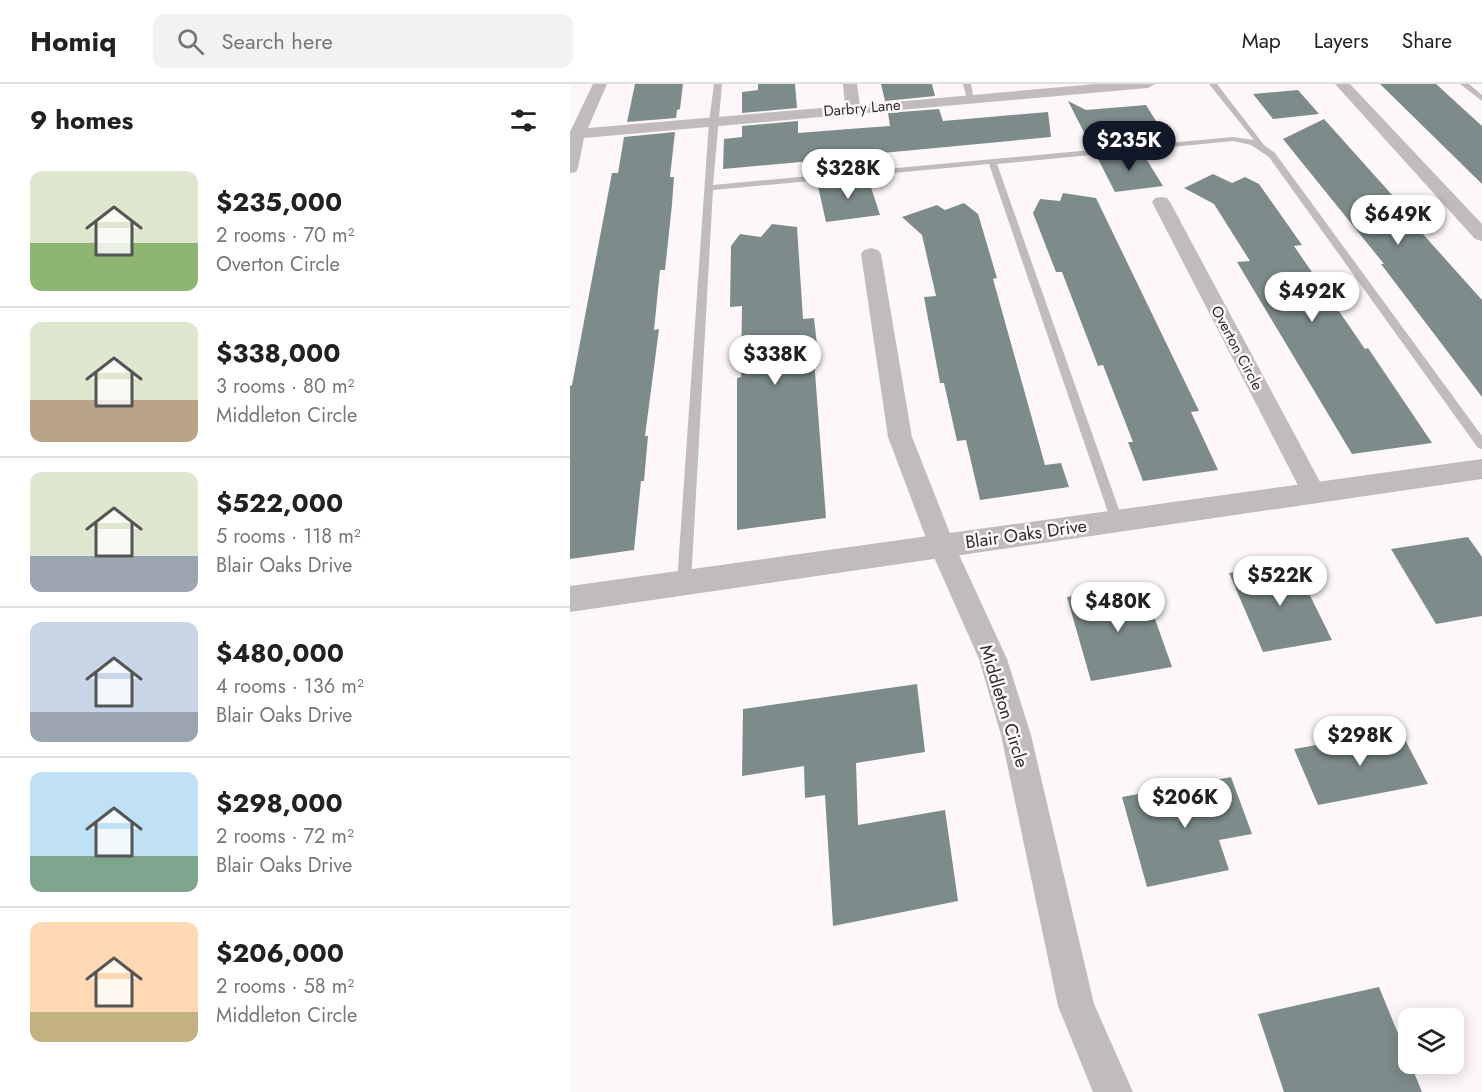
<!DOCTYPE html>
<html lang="en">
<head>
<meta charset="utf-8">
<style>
	:root { --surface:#fff; --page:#f2f2f2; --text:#222; --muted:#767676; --line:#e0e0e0; --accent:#111827 }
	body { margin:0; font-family:Jost,sans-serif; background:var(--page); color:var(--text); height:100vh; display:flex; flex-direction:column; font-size:22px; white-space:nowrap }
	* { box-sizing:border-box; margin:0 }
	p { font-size:20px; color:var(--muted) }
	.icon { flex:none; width:33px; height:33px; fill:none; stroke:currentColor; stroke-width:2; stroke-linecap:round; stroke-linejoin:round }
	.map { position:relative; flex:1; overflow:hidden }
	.panel { display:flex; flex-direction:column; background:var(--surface); width:570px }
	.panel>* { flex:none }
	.buttons { position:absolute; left:828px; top:924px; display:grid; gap:12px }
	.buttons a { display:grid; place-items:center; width:66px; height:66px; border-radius:12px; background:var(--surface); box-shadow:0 3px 15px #0003; font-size:30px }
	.price { position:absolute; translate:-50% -51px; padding:0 14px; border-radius:21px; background:#fff; color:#222; font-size:20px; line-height:39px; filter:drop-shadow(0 2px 3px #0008) }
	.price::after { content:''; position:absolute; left:50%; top:36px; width:18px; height:14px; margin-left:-9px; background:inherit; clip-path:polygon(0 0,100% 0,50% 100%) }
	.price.current { background:var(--accent); color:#fff }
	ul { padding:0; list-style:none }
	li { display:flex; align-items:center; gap:18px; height:150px; padding:0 30px }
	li+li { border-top:2px solid var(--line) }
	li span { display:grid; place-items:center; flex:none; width:168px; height:120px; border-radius:12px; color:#555 }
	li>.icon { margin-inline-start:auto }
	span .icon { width:72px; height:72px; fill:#fffc; stroke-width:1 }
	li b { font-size:26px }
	h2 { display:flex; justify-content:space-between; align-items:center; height:72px; padding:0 30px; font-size:26px }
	header { display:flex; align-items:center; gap:36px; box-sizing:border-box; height:84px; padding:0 30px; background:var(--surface); border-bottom:2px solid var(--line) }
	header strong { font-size:28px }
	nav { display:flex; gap:33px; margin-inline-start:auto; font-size:21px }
	.search { width:420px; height:54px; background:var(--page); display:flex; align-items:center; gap:15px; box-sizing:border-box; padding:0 21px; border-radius:12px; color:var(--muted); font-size:22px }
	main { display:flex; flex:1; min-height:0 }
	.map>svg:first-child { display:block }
	.building { fill:#7d8c8b }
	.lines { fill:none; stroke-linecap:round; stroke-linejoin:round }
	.service { fill:#c1bbbd; fill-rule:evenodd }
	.minor { fill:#c1bbbd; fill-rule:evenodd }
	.tertiary { fill:#c1bbbd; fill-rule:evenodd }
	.labels { text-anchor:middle; stroke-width:5; stroke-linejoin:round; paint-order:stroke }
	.far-street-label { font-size:15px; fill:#302a2c; stroke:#fdf7f9 }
	.street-label { font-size:18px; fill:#302a2c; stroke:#fdf7f9 }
</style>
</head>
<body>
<header>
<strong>Homiq</strong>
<div class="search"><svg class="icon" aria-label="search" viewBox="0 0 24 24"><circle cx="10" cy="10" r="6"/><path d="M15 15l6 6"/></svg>Search here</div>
<nav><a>Map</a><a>Layers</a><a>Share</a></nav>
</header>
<main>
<section class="panel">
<h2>9 homes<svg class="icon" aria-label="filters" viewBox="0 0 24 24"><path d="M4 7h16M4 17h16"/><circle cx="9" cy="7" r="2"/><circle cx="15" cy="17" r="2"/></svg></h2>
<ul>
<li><span style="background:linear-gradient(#dfe7d0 60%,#8fb573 0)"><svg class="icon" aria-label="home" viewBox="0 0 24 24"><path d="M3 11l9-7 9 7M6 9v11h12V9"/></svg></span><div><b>$235,000</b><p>2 rooms · 70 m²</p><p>Overton Circle</p></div></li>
<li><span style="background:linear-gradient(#dfe7d0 65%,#b9a48a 0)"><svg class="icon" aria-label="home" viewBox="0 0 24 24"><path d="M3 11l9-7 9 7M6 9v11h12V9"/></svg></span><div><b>$338,000</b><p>3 rooms · 80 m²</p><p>Middleton Circle</p></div></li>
<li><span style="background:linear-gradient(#dfe7d0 70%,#9aa5b1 0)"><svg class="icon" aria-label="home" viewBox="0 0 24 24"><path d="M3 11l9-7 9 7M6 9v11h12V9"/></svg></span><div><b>$522,000</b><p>5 rooms · 118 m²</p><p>Blair Oaks Drive</p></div></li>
<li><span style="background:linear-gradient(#c9d6e8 75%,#9aa5b1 0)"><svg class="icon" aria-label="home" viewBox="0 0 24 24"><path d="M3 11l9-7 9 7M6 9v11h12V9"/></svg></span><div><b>$480,000</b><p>4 rooms · 136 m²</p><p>Blair Oaks Drive</p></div></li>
<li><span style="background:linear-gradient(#bfe0f5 70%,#7fa58c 0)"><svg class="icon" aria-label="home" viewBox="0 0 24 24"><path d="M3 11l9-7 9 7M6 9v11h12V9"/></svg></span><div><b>$298,000</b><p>2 rooms · 72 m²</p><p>Blair Oaks Drive</p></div></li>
<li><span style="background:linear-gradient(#ffd9b3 75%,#c2b280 0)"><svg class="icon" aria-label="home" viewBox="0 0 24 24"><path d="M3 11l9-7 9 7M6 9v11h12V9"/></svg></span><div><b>$206,000</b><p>2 rooms · 58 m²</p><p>Middleton Circle</p></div></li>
</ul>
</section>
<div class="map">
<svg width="912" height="1008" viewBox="0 0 912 1008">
	<rect width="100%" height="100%" fill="#fdf7f9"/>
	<path class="building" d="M65,0h48l-3,25 -3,1 -1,8 -49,4z
		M188,0h37l2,24 -55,5v-21l16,-2z
		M311,0h51l3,12 -50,5z
		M810,0h56l46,42v58z
		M728,6l21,24 -46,5 -20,-25z
		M498,17l18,9 60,-5 15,24 -31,3 7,12 -45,4z
		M369,25l4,12 105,-9 3,25 -190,18 5,14 -51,4 -3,-12 -89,8 1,-30 18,-2v-11l56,-5v12l64,-5 28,-2 -2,-13z
		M754,35l69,77h-2l30,36 61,68v97l-101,-133h3l-101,-125z
		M105,48l-5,45h4l-2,27 -7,66h-5l-6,60 5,-1 -14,107h3l-4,45h-3l-7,69 -64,9v-173l2,-1 40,-212h6l6,-36z
		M572,68l21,34 -48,6 -18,-35z
		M643,90l19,9 13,-6 14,7 43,61 -8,1 71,103 3,-1 64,95 -80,11 -115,-192 13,-1 -36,-57 -30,-16z
		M298,94l12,37 -54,7 -9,-40z
		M493,109l33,5 103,213 -8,1 27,58 -75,11 -15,-39h5l-30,-77 -5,1 -36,-94h-6l-23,-59 7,-14 20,2z
		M394,119l14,11 19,64 -4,1 52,186 16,-2 8,24 -89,13 -14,-60 -9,1 -13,-58h-4l-16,-86 12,-1 -14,-61 -20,-18 35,-12 8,5z
		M202,140l25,3 6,92 11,-1 3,27 -4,1 13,172 -89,12v-152l4,-1 1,-71 -12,1 1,-61 9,-12 21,3z
		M898,453l14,20v59l-46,8 -45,-75z
		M724,479l38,77 -69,12 -34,-79z
		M573,501l29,82 -81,14 -24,-84z
		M347,600l8,68 -69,11 2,62 87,-15 13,91 -125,25 -8,-131 -20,3 -1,-32 -62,10 1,-67z
		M830,646l28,54 -110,21 -24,-56z
		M661,693l21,57 -33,6 10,30 -82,17 -25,-90z
		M809,903l43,105h-138l-26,-78z"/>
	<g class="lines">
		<path class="service" d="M144,0h8l-9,101 520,-48 21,3 -45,-56h8l47,61 11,8 207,283v13l-4,-1 -209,-291 -18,-12 -18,-4 -236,23 126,357 -6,5 -6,-5 -122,-357 -276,26 -22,393 -2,4h-10l-2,-4 32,-461z
			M393,0h8l3,17 -7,-2z
			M890,0h9l13,11v6z"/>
		<path class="minor" d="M23,0h14l-19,44 257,-22 -2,-22h14l3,21 236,-21h59l-7,4 -564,50 -6,30 -2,4 -6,1v-41z
			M765,0h15l132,140v17l-7,-2z
			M591,113l6,1 3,4 156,291 -3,6 -9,3 -9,-3 -3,-6 -150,-291 3,-4z
			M301,164l7,2 3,4 31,183 43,109 52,113 24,76 63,269 39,88h-40l-35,-86 -57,-271 -22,-76 -50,-113 -41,-109 -27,-183 3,-4z"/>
		<path class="tertiary" d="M912,375v20l-912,133v-26z"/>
	</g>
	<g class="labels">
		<g class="far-street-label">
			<text transform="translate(292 24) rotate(-5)" y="5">Darbry Lane</text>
			<text transform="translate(667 264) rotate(62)" y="5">Overton Circle</text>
		</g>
		<g class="street-label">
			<text transform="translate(456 450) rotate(-8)" y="6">Blair Oaks Drive</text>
			<text transform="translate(434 622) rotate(73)" y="6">Middleton Circle</text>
		</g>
	</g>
</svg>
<div class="buttons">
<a><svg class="icon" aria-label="layers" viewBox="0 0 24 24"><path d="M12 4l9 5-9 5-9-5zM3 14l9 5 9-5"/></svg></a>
</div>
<b class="price current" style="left:559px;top:88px">$235K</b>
<b class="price" style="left:278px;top:116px">$328K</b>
<b class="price" style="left:828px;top:162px">$649K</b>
<b class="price" style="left:742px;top:239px">$492K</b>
<b class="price" style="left:205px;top:302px">$338K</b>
<b class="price" style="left:710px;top:523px">$522K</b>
<b class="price" style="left:548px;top:549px">$480K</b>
<b class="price" style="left:790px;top:683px">$298K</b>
<b class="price" style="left:615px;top:745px">$206K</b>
</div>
</main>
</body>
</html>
